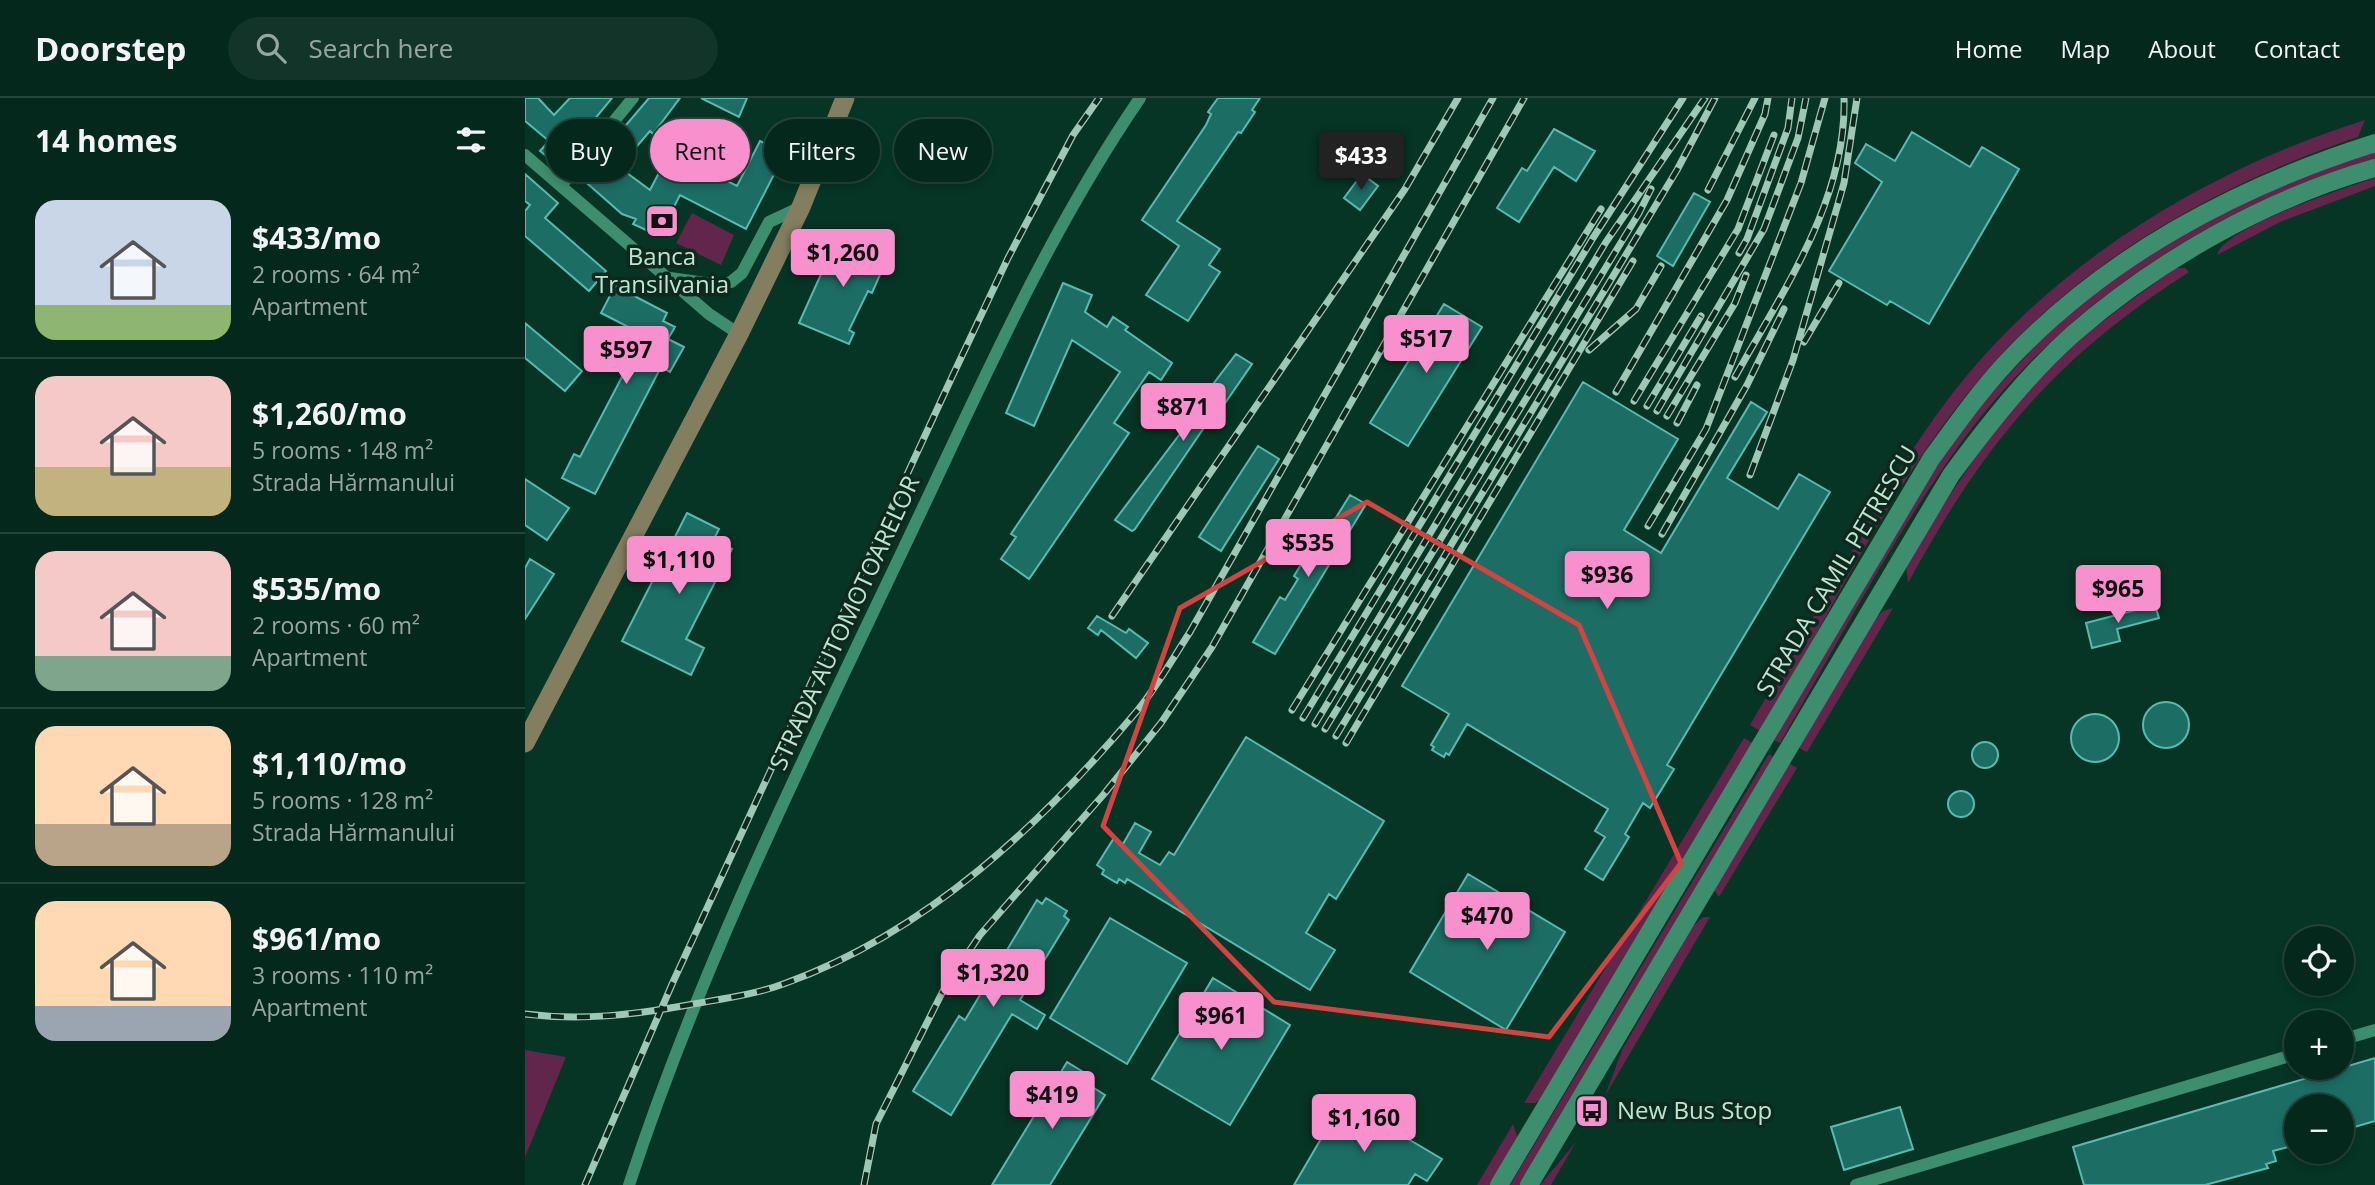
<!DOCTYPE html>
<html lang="en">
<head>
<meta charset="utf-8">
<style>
	:root { --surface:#04281c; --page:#123429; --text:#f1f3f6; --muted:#97a6a3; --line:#25443b; --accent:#f790cd }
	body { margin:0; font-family:"Open Sans",sans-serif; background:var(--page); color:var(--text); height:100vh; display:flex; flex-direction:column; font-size:26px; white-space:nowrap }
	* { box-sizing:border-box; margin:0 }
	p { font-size:23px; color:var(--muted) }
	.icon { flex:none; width:38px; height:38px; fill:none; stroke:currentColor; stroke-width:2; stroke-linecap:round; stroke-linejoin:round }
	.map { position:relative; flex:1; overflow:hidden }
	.side { display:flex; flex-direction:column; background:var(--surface); width:525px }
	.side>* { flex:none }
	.top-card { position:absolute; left:21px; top:21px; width:665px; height:63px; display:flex; gap:14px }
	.tools { position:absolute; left:1759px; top:828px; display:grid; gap:14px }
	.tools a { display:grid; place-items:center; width:70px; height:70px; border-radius:50%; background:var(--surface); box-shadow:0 4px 10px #0003,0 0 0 2px var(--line); font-size:35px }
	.price { position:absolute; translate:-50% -60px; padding:0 16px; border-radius:7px; background:var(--accent); color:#111; font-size:23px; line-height:46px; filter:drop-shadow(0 2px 4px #0008) }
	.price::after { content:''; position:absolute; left:50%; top:42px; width:21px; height:16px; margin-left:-10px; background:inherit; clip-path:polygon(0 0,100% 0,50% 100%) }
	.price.on { background:#222; color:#fff }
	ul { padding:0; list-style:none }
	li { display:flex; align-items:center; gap:21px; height:175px; padding:0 35px }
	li+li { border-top:2px solid var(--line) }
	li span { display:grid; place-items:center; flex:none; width:196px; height:140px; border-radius:21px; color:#555 }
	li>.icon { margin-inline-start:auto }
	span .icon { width:84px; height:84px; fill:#fffc; stroke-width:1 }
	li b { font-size:30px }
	h2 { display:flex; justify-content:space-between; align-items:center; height:84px; padding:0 35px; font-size:30px }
	.chip { padding:0 24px; border-radius:32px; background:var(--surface); box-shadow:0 4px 10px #0003,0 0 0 2px var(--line); font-size:24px; line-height:63px }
	.chip.on { background:var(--accent); color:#111 }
	header { display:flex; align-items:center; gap:42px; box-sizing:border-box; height:98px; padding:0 35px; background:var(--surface); border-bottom:2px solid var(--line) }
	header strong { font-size:33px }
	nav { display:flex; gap:38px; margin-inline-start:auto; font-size:24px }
	.search { width:490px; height:63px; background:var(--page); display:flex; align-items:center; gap:18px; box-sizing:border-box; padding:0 24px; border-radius:38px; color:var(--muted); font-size:26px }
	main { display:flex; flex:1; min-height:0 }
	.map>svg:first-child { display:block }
	.green { fill:#62254b }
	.building { fill:#1c6d64; stroke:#58bbaf; stroke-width:2 }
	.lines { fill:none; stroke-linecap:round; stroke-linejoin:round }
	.street { stroke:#3c8e6e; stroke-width:12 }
	.secondary { stroke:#3c8e6e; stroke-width:18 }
	.primary { stroke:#837e60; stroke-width:19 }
	.rail-casing { stroke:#9fc7b5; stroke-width:7 }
	.rail { stroke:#0e281e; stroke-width:4.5; stroke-dasharray:13; stroke-linecap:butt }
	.marked { fill:none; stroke:#d24442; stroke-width:5; stroke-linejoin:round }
	.labels { text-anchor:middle; stroke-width:7; stroke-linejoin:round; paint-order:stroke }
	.poi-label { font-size:24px; fill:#bee5d2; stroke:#0e281e }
	.street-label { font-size:24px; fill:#bee5d2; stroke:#0e281e }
</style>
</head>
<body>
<header>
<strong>Doorstep</strong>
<div class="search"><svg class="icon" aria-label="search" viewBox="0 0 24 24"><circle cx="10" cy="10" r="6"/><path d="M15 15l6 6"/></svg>Search here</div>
<nav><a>Home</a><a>Map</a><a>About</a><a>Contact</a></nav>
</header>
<main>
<section class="side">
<h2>14 homes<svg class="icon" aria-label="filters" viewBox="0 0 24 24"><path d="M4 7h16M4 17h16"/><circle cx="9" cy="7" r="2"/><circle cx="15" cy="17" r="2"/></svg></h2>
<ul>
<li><span style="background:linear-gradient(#c9d6e8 75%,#8fb573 0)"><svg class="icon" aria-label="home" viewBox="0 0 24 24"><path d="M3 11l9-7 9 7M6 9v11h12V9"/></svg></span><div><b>$433/mo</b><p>2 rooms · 64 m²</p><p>Apartment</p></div></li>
<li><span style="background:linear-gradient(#f6c9c9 65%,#c2b280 0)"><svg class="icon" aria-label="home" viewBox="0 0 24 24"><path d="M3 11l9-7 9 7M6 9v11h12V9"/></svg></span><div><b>$1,260/mo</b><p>5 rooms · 148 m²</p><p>Strada Hărmanului</p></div></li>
<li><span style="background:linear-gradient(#f6c9c9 75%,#7fa58c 0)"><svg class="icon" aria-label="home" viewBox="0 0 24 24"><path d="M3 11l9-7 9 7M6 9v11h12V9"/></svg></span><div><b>$535/mo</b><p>2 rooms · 60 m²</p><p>Apartment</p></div></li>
<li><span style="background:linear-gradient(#ffd9b3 70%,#b9a48a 0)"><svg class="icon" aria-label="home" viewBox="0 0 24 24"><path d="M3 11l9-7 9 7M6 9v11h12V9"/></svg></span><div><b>$1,110/mo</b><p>5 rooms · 128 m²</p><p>Strada Hărmanului</p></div></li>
<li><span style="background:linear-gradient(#ffd9b3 75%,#9aa5b1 0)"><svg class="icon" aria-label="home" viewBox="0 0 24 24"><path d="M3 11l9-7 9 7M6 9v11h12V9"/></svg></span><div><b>$961/mo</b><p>3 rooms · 110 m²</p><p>Apartment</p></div></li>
</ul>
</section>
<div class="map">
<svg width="1850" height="1087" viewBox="0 0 1850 1087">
	<rect width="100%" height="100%" fill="#063525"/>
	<path class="green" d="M1840,22l-7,17c-133,45 -262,115 -358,219 -98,105 -167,252 -238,376l-12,-7c34,-58 68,-116 102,-174 41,-72 84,-145 141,-205 99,-106 235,-183 372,-226z
		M1850,53v8c-165,49 -313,146 -415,285 -68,94 -122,199 -180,299l-6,-3 157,-268 53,-71 53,-57 40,-37 79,-58 108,-58z
		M1850,80v8l-95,36 -63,33c7,-28 128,-67 158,-77z
		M167,115l42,22 -13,30 -45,-22z
		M1651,170h9l4,4c-136,88 -204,170 -281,311l-2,-18c43,-70 86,-139 145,-198 37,-38 82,-68 125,-99z
		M1368,510l-86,144 -8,-4 72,-126 12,-11z
		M1219,640l11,6 -211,353 -9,6h-11z
		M1244,656l7,4 -256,427h-10z
		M1264,665l8,5 -78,129 -5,-7z
		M1178,819h7l-105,179 17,-46 71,-124z
		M0,952l41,7 -41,100z
		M988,1026l6,18 -26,43h-16z
		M1051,1044l-25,43h-11z"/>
	<path class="building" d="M0,0h13l16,17 16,-17h42l-55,67 -17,-14 9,-10 -24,-20z
		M124,0h31l-27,36 -3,-3 -31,36 31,23 26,-50 33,18 -6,11 34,17 23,-45 25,12 -39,76 -66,-34 -21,41 -26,-12 3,-5 -14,-5 -41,-36z
		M176,0h46l-8,19z
		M693,0h42l-8,12 3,2 -14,21 -3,-1 -61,89 43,28 -11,16 11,7 -32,49 -42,-26 33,-49 -37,-26 64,-95 5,-11 -3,-2z
		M1029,31l41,22 -19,30 -22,-14 -35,55 -22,-14 25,-40 5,3z
		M1387,34l58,35 12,-20 37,22 -90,155 -39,-23 -3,4 -58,-34 53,-89 -27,-19 11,-19 29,17z
		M0,76l33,29 -13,15 61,53 -17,20 -64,-55v-25l5,-6 -5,-4z
		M837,76l16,12 -18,24 -16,-12z
		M1169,95l16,9 -37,64 -16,-10z
		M331,140l28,13 -6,14 5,3 -11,25 -4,-2 -19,39 5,3 -5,11 -50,-21 37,-82 15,7z
		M538,185l29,12 -7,17 22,15 6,-10 15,10 -3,3 47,33 -11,17 -12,-8 -35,51 15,10 -100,146 -28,-20 15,-22 -5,-3 109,-162 -48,-32 -38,86 -28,-13z
		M90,188l52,27 -4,8 12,6 -7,12 16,8 -14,25 -9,-5 -66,127 -33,-16 12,-24 6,3 64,-122 -43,-22z
		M919,206l38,23 -74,119 -38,-23z
		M0,225l57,48 -17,20 -40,-33z
		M711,256l16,10 -31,45 -9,7 -77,113 -3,2 -17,-11 92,-122 -3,-2z
		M1058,284l95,57 -54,91 37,23 90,-151 16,10 -40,66 51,31 21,-35 31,18 -163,273 7,4 -24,39 -7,-5 -18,31 4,3 -26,43 -18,-11 20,-32 -10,-6 13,-22 -141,-85 -18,31 -3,-2 -2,4 -12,-7 2,-3 -3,-2 18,-31 -47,-28z
		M733,348l21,13 -58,92 -22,-14z
		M0,381l44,29 -22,32 -22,-15z
		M825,397l16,9 -91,150 -22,-12 27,-45 5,3 13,-21 -4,-3 8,-13 4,3z
		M162,415l32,16 -5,10 18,10 -46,90 18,9 -13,27 -69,-34z
		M5,461l24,15 -29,45v-51z
		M1630,507l4,13 -42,11 3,12 -28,7 -6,-25z
		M572,518l29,17 3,-4 19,14 -12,15 -35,-28 -3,5 -10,-7z
		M1618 627a23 23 0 1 1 46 0a23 23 0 1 1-46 0Z
		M1546 640a24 24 0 1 1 48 0a24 24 0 1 1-48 0Z
		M721,639l138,84 -48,78 -7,-5 -23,39 29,17 -25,40 -183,-111 -2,4 -6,-4 -2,4 -15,-9 2,-4 -7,-5 17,-27 9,6 12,-21 16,9 -12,21 21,12 9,-13 5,3z
		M1447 657a13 13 0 1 1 26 0a13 13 0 1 1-26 0Z
		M1423 706a13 13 0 1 1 26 0a13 13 0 1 1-26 0Z
		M943,776l97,58 -59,98 -96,-58z
		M521,800l21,13 -3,5 5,4 -49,80 25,15 -8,14 -25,-15 -61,101 -38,-24 46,-75 6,4 72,-120 5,4z
		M585,820l77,45 -60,101 -77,-46z
		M688,880l77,47 -60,100 -78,-46z
		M1850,960v63l-34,10v-25h-45v39l-23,6 3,10 -10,3 2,4 -63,17h-121l-11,-38z
		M542,964l23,14 -4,7 19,12 -55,90h-58z
		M819,1003l98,58 -15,22 -12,-7 -7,11h-114l28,-48 -7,-4 9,-16 7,4z
		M1375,1009l13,42 -69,21 -13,-43z"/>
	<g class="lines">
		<path class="street" d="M0,57l184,159 30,20
			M36,88l72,-88
			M145,180l50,7 11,-3 11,-9 27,-51 32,-15
			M1816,942l34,-10
			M104,1087c71,-217 172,-421 270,-627 75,-156 143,-317 241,-460
			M1331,1087l440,-131"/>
		<path class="secondary" d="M974,1087l432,-726c24,-33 48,-67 76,-97 99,-106 231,-176 368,-219
			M1004,1087l422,-710c37,-50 76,-100 122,-141 85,-74 193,-135 302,-166"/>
		<path class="primary" d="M0,645l214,-409 62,-127 44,-109"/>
		<g class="rail-casing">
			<path id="rail" d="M1183,92l47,-92
				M1214,155l8,-14 41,-111 4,-30
				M1279,244l35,-59
				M1064,252l47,-41 25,-43
				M1210,279c47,-85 112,-177 109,-279
				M1091,294l111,-192 38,-86 3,-16
				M1109,303l104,-172 36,-94
				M1122,308l54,-90
				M1132,313l107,-182 34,-91 8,-40
				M1142,318l68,-113 11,-28
				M1152,325l20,-38
				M1225,377l43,-115 51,-177 13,-85
				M1123,428l58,-97 95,-246 24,-85
				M1137,436l85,-149 37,-76
				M587,518l293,-427 53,-91
				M767,612l309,-501
				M778,620l290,-480 90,-140
				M790,626l291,-482 99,-144
				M800,631l314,-516 12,-24
				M811,638l341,-566 38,-72
				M821,645l287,-482
				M0,916c56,7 107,1 163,-9 32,-6 67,-10 98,-22 141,-51 256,-159 351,-272 20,-24 36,-53 53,-79l303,-534
				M60,1087l88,-203 279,-605 56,-119 65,-123 26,-37
				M339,1087l12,-61 69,-137 35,-52 124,-141 57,-71 51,-76 312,-549"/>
		</g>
		<use href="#rail" class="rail"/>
	</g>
	<path class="marked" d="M842,404l212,123 102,238 -132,174 -275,-35 -171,-176 77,-218z"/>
	<defs>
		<g id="bank-square" transform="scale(1.75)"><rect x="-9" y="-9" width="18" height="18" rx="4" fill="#f790cd" stroke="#0e281e"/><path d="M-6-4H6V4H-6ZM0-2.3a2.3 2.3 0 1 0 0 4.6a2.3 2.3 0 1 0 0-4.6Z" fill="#111"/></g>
		<g id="bus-square" transform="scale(1.75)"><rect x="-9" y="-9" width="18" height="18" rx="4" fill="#f790cd" stroke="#0e281e"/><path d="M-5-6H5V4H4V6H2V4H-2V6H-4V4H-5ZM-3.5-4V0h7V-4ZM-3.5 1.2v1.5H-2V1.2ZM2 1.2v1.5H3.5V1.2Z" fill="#111"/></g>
	</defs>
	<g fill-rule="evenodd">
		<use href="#bank-square" x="137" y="123"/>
		<use href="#bus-square" x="1067" y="1013"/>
	</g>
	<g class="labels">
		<g class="poi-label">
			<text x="137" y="167">Banca<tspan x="137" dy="28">Transilvania</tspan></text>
			<text x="1092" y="1021" text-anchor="start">New Bus Stop</text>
		</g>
		<g class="street-label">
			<text transform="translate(1312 473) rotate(-59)" y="8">STRADA CAMIL PETRESCU</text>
			<text transform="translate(320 525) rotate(-65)" y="8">STRADA AUTOMOTOARELOR</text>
		</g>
	</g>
</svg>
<div class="tools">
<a><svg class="icon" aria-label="locate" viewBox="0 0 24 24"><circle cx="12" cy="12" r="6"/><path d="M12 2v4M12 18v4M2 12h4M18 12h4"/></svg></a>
<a>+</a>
<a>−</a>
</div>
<b class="price on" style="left:836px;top:94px">$433</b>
<b class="price" style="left:318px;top:191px">$1,260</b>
<b class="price" style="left:901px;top:277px">$517</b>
<b class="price" style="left:101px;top:288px">$597</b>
<b class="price" style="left:658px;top:345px">$871</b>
<b class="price" style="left:783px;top:481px">$535</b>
<b class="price" style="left:154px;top:498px">$1,110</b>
<b class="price" style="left:1082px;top:513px">$936</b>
<b class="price" style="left:1593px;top:527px">$965</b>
<b class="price" style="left:962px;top:854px">$470</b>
<b class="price" style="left:468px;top:911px">$1,320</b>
<b class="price" style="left:696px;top:954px">$961</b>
<b class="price" style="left:527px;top:1033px">$419</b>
<b class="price" style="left:839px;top:1056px">$1,160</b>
<div class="top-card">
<a class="chip">Buy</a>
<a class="chip on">Rent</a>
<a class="chip">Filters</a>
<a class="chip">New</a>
</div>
</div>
</main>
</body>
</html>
